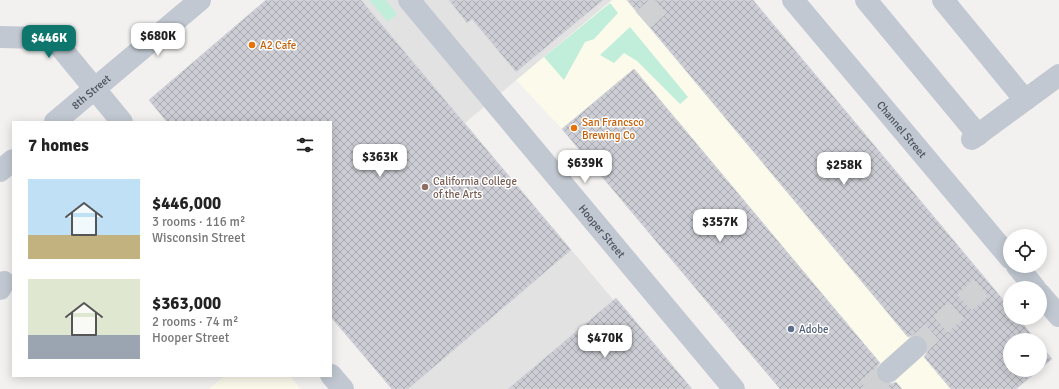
<!DOCTYPE html>
<html lang="en">
<head>
<meta charset="utf-8">
<style>
	:root { --surface:#fff; --page:#f2f2f2; --text:#222; --muted:#767676; --accent:#0f766e }
	body { margin:0; font-family:Signika,sans-serif; background:var(--page); color:var(--text); height:100vh; display:flex; flex-direction:column; font-size:15px; white-space:nowrap }
	* { box-sizing:border-box; margin:0 }
	p { font-size:13px; color:var(--muted) }
	.icon { flex:none; width:22px; height:22px; fill:none; stroke:currentColor; stroke-width:2; stroke-linecap:round; stroke-linejoin:round }
	.map { position:relative; flex:1; overflow:hidden }
	.panel { position:absolute; left:12px; top:121px; width:320px; height:256px; display:flex; flex-direction:column; background:var(--surface); border-radius:0px; box-shadow:0 2px 10px #0003 }
	.panel>* { flex:none }
	.buttons { position:absolute; left:1003px; top:229px; display:grid; gap:8px }
	.buttons a { display:grid; place-items:center; width:44px; height:44px; border-radius:50%; background:var(--surface); box-shadow:0 2px 10px #0003; font-size:20px }
	.price { position:absolute; translate:-50% -34px; padding:0 9px; border-radius:8px; background:#fff; color:#222; font-size:13px; line-height:26px; filter:drop-shadow(0 1px 2px #0008) }
	.price::after { content:''; position:absolute; left:50%; top:24px; width:12px; height:9px; margin-left:-6px; background:inherit; clip-path:polygon(0 0,100% 0,50% 100%) }
	.price.current { background:var(--accent); color:#fff }
	ul { padding:0; list-style:none }
	li { display:flex; align-items:center; gap:12px; height:100px; padding:0 16px }
	li span { display:grid; place-items:center; flex:none; width:112px; height:80px; border-radius:0px; color:#555 }
	li>.icon { margin-inline-start:auto }
	span .icon { width:48px; height:48px; fill:#fffc; stroke-width:1 }
	li b { font-size:17px }
	h2 { display:flex; justify-content:space-between; align-items:center; height:48px; padding:0 16px; font-size:17px }
	.map>svg:first-child { display:block }
	.commercial { fill:#fbfaeb }
	.education { fill:#e3e2e2 }
	.green { fill:#c1eddb }
	.building { fill:url(#building-cross-hatch); stroke:#d4d5db }
	.lines { fill:none; stroke-linecap:round; stroke-linejoin:round }
	.minor-tunnel { stroke:#d0d1d3; stroke-width:22; stroke-dasharray:22 11; stroke-linecap:butt }
	.minor { stroke:#c1c8d1; stroke-width:22 }
	.food-dot { fill:#e8710a; stroke:#fff; stroke-width:1.5 }
	.education-dot { fill:#8d6e63; stroke:#fff; stroke-width:1.5 }
	.service-dot { fill:#5c6f8a; stroke:#fff; stroke-width:1.5 }
	.labels { text-anchor:middle; stroke-width:3; stroke-linejoin:round; paint-order:stroke }
	.food-label { font-size:11px; fill:#c56008; stroke:#fff; text-anchor:start }
	.street-label { font-size:11px; fill:#49505d; stroke:#fff }
	.education-label { font-size:11px; fill:#785e54; stroke:#fff; text-anchor:start }
	.service-label { font-size:11px; fill:#4e5e75; stroke:#fff; text-anchor:start }
</style>
</head>
<body>
<div class="map">
<svg width="1059" height="389" viewBox="0 0 1059 389">
	<defs>
		<pattern id="building-cross-hatch" width="8" height="8" patternUnits="userSpaceOnUse"><rect width="8" height="8" fill="#cdced5"/><path d="M0 0l8 8M0 8l8-8" fill="none" stroke="#a8aab0"/></pattern>
	</defs>
	<rect width="100%" height="100%" fill="#f2f1f0"/>
	<path class="commercial" d="M612,0h141l257,308v10h8l18,22h-26v30h29l-22,19h-238l-217,-260 -46,-49z
		M224,376h66l11,13h-92z"/>
	<path class="education" d="M266,0h346l-147,123 223,266h-296l-61,-267h-164l-18,-22z"/>
	<path class="green" d="M369,0h17l11,14 -9,8z
		M610,3l8,10 -24,26 -9,3 -21,38 -20,-23z
		M630,27l58,70 -8,7 -43,-43 -13,-8 -10,10 -14,-8z"/>
	<path class="building" d="M266,0h95l210,250 -163,139h-16l-61,-72v-195h-164l-18,-22z
		M449,0h154l-87,72 -44,-53 -5,4z
		M627,0h126l257,308v10h8l18,22h-26v30h29l-23,19h-65l-27,-32 4,-6v-6l-2,-6 -6,-4h-6l-6,2z
		M634,69l246,294 -4,5v6l2,6 6,4h6l6,-2 6,7h-122l-218,-260z
		M616,298l76,91h-184z
		M1040,344l12,15 -12,10z"/>
	<g class="lines">
		<path class="minor-tunnel" d="M643,20l22,-20
			M916,347l72,-66
			M867,389l21,-17"/>
		<g class="minor">
			<path id="s1" d="M409,0l325,389"/>
			<path id="s2" d="M793,0l217,258"/>
			<path d="M866,0l112,135"/>
			<path d="M943,0l82,100"/>
			<path d="M0,37l41,1 16,5 65,79"/>
			<path id="s3" d="M55,122l145,-122"/>
			<path d="M972,139l87,-64"/>
			<path d="M0,171l13,-11"/>
			<path d="M1017,266l18,22"/>
			<path d="M0,289l4,-7"/>
			<path d="M1040,294l19,22"/>
			<path d="M888,372l28,-25"/>
			<path d="M331,375l12,14"/>
		</g>
	</g>
	<g class="food-dot">
		<circle cx="252" cy="45" r="4"/>
		<circle cx="574" cy="128" r="4"/>
	</g>
	<circle class="education-dot" cx="425" cy="187" r="4"/>
	<circle class="service-dot" cx="791" cy="329" r="4"/>
	<g class="labels">
		<g class="food-label">
			<text x="260" y="49">A2 Cafe</text>
			<text x="582" y="126">San Francsco<tspan x="582" dy="13">Brewing Co</tspan></text>
		</g>
		<g class="street-label">
			<text dy="4" stroke="none"><textPath href="#s3" startOffset="47">8th Street</textPath></text>
			<text dy="4" stroke="none"><textPath href="#s2" startOffset="169">Channel Street</textPath></text>
			<text dy="4" stroke="none"><textPath href="#s1" startOffset="301">Hooper Street</textPath></text>
		</g>
		<g class="education-label">
			<text x="433" y="185">California College<tspan x="433" dy="13">of the Arts</tspan></text>
		</g>
		<g class="service-label">
			<text x="799" y="333">Adobe</text>
		</g>
	</g>
</svg>
<div class="buttons">
<a><svg class="icon" aria-label="locate" viewBox="0 0 24 24"><circle cx="12" cy="12" r="6"/><path d="M12 2v4M12 18v4M2 12h4M18 12h4"/></svg></a>
<a>+</a>
<a>−</a>
</div>
<b class="price" style="left:158px;top:57px">$680K</b>
<b class="price current" style="left:49px;top:59px">$446K</b>
<b class="price" style="left:380px;top:178px">$363K</b>
<b class="price" style="left:585px;top:184px">$639K</b>
<b class="price" style="left:844px;top:186px">$258K</b>
<b class="price" style="left:720px;top:243px">$357K</b>
<b class="price" style="left:605px;top:359px">$470K</b>
<section class="panel">
<h2>7 homes<svg class="icon" aria-label="filters" viewBox="0 0 24 24"><path d="M4 7h16M4 17h16"/><circle cx="9" cy="7" r="2"/><circle cx="15" cy="17" r="2"/></svg></h2>
<ul>
<li><span style="background:linear-gradient(#bfe0f5 70%,#c2b280 0)"><svg class="icon" aria-label="home" viewBox="0 0 24 24"><path d="M3 11l9-7 9 7M6 9v11h12V9"/></svg></span><div><b>$446,000</b><p>3 rooms · 116 m²</p><p>Wisconsin Street</p></div></li>
<li><span style="background:linear-gradient(#dfe7d0 70%,#9aa5b1 0)"><svg class="icon" aria-label="home" viewBox="0 0 24 24"><path d="M3 11l9-7 9 7M6 9v11h12V9"/></svg></span><div><b>$363,000</b><p>2 rooms · 74 m²</p><p>Hooper Street</p></div></li>
</ul>
</section>
</div>
</body>
</html>
